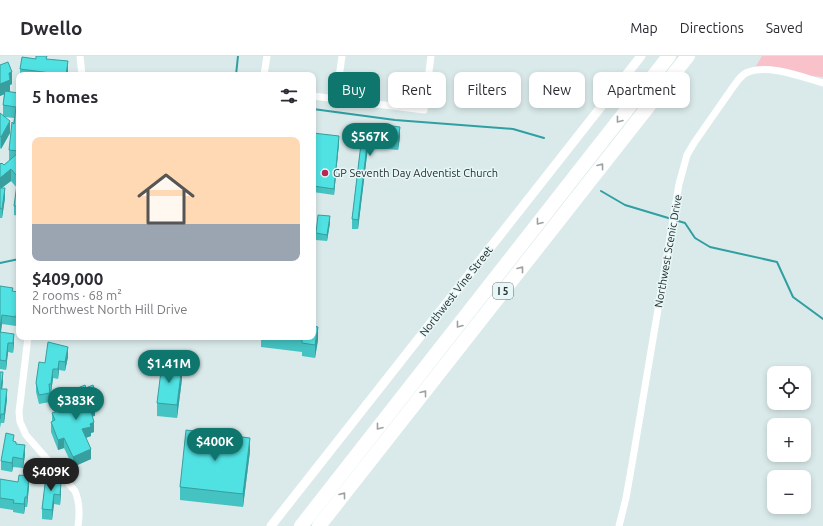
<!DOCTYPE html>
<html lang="en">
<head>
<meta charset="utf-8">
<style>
	:root { --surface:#fff; --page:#f2f2f3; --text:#2b2b33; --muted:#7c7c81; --line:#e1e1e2; --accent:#0f766e }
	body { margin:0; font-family:Ubuntu,sans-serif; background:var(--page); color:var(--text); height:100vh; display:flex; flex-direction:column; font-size:15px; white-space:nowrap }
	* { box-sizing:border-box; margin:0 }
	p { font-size:13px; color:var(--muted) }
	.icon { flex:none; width:22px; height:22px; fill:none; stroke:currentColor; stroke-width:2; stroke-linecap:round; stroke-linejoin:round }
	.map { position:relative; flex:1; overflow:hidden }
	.details { position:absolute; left:16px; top:16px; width:300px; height:268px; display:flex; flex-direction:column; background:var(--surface); border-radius:8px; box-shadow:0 2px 6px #0003 }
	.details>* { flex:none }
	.guide { position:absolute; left:328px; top:16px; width:380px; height:36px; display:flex; gap:8px }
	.fabs { position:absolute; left:767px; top:310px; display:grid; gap:8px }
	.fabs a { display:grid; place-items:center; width:44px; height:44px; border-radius:8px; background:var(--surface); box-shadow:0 2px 6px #0003; font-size:20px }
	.price { position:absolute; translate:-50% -34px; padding:0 9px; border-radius:14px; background:var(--accent); color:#fff; font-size:13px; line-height:26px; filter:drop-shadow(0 1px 2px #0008) }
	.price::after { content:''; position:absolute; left:50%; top:24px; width:12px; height:9px; margin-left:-6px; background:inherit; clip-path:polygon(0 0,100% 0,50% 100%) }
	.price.selected { background:#222; color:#fff }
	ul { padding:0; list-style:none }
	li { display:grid; align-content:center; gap:8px; height:212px; padding:0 16px }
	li+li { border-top:1px solid var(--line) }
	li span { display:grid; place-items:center; height:124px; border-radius:8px; color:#555 }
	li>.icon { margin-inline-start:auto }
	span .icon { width:72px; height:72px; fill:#fffc; stroke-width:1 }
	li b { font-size:17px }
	h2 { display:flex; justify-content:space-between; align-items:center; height:48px; padding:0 16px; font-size:17px }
	.chip { padding:0 14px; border-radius:8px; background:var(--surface); box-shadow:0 2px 6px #0003; font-size:14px; line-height:36px }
	.chip.selected { background:var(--accent); color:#fff }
	header { display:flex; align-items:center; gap:24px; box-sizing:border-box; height:56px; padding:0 20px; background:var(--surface); border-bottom:1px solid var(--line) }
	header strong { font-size:19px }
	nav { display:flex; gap:22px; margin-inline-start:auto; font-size:14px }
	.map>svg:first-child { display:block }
	.green { fill:#f9c2cb }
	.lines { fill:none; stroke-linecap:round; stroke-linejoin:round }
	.stream { stroke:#309fa1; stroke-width:2 }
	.minor { stroke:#fff; stroke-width:7 }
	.tertiary { stroke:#fff; stroke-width:9 }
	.motorway { stroke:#fff; stroke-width:14 }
	.wall { fill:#45c2c2 }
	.shaded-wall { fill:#389e9e }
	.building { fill:#50e1e2; stroke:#389e9e }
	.oneway { stroke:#9ea1a1 }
	.poi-dot { fill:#b62755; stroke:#e7f7f7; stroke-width:1.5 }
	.labels { text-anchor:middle; stroke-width:3; stroke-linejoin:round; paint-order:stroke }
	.shield { fill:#e7f7f7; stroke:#616a6a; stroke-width:1 }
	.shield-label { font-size:10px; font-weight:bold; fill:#282e2e }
	.poi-label { font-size:11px; fill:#282e2e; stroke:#e7f7f7; text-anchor:start }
	.street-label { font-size:11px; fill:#282e2e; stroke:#e7f7f7 }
</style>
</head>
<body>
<header>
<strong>Dwello</strong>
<nav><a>Map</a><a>Directions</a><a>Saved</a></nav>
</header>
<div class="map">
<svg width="823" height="470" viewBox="0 0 823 470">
	<rect width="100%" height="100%" fill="#daeaea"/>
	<path class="green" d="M762,0h61v21l-70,-6z"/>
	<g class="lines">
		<path class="stream" d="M236,19l2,-19
			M313,53l82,11 118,9 31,9
			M601,135l24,14 60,18 10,15 15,9 67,15 16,35 30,22
			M0,207l19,-4"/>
		<path class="minor" d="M80,0l2,19
			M264,19l3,-19
			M313,40l111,14 7,-54
			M336,43l6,-43
			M28,281l-9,75 1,10 6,13 49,56c5,12 5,22 3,35
			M619,470l7,-28 6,-34 47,-280 8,-29 7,-12 39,-56c4,-5 7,-11 13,-14 21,-10 56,4 77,10"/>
		<path class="tertiary" d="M271,470l370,-470"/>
		<path class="motorway" d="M301,470l368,-470
			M319,470l369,-470"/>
	</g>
	<path class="wall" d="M36,3h11l21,12v4h-48v-6z
		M0,9l12,19 -2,1v7l8,1 1,-3v126l-5,-1v-9l3,-18 -6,-7 -9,7 3,10 -3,20h-2v-55l1,1 3,1 5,-4v-11l5,-32 -9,-1 5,16 -9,16 -1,-1v-35l3,3v-11l1,-11 -4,2z
		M363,71l37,10 -2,13 -30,-3 -10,82h-6v-10z
		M313,77l26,10 -5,52 -21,-3z
		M330,167l-3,18 -11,-1v-7z
		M0,230l13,5 6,10 -3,25 -14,-2 -1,8 13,11 -1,10 -5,-1 -2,18 -6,-1z
		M261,281h52l5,3 -3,18 -13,-2v-4l-41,-5z
		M68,301l-3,14 -6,-1 -1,9 -5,-1 -2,15h-1v9l-11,2 -3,-12v-9l9,-20z
		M0,316l3,9 -1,8 5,10 -3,24h-3l-1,5z
		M182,323l-5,39 -20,-2v-13z
		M86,332l9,14h-1l1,14h-3l2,16 -3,1v3l-5,2 5,21 -18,8 -9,-19 -6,2 -7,-18v-10h1v-9l23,-6 -2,-8v-9z
		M14,385l11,14 -2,13 -10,-1 -1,5 -11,-2v-9z
		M250,395l-7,56 -63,-7v-13z
		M33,415l14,5 11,7 3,10 -1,12 -6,-1 -2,16 -10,-1v-10l4,-32 -7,6h-2l-4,-5z
		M0,423l29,7 -2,21h-2l-1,7 -11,-2v-2l-13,-2z"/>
	<path class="shaded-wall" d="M68,5v14h-2z
		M12,16v12l-2,1v7l-10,4v-12l9,-11z
		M10,65v12l-9,16v-12z
		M400,71v10l-2,13v-10z
		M339,80v7l-5,52v-6z
		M368,81v10l-10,82v-9z
		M11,113v12l-11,8v-11z
		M19,118v12l-2,2v-12z
		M5,132v10l-3,20v-9z
		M330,160v7l-3,18v-6z
		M19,236v9l-3,25v-9z
		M2,259v9l-2,13v-9z
		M318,271v13l-3,18v-13z
		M14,278v9l-1,10v-10z
		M8,287v9l-2,18v-9z
		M68,291v10l-3,14v-9z
		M59,305v9l-1,9v-10z
		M182,310v13l-5,39v-13z
		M53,313v9l-2,15v-9z
		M3,316v9l-2,17v-9z
		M7,333v10l-3,24v-9z
		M95,336v24l-5,1v-9l3,-15z
		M94,366v10l-3,1v3l-9,3v-10l8,-5z
		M64,382v10l-6,2v-10z
		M250,382v13l-7,56v-13z
		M25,389v10l-2,13v-9z
		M91,393v10l-18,8v-10z
		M13,401v10l-1,5v-9z
		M47,414v6l-8,7v-7z
		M29,420v10l-2,21v-10z
		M61,427v10l-1,12v-10z
		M54,438v10l-2,16v-10z
		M25,441v10l-1,7v-10z"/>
	<path class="building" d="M36,0h11l-1,3 22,2 -2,14 -46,-6 2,-12 14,2z
		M8,6l4,10 -3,1 1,7 -10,4v-19z
		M19,34v61l-10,-1 3,-28 2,2 2,-17 -13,-2 2,-14 13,2z
		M0,57l10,8 -9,16 -1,-1z
		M376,68l24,3 -2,13 -30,-3 -10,83 -6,-1 11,-92 13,2z
		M313,77l26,3 -5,53 -21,-3z
		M19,96v22l-2,2 -6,-7 -11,9v-15l1,1 1,-1 2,2z
		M17,128h2v22h-5z
		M0,132h5l-3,21 -2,-1z
		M318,159l12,1 -3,19 -11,-2z
		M0,230l13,2 -1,3 7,1 -3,25 -14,-2 -2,13z
		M313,270l5,1 -3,18 -13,-2v-3l-19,-3h30z
		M0,276l14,2 -1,9h-5l-2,18 -6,-1z
		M48,286l20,5 -3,15 -6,-1 -1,8h-5l-2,15h-2l1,9 -11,2 -3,-12 3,-21 6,1z
		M162,307l20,3 -5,39 -20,-2z
		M0,316h3l-2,17h6l-3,25h-3l-1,5z
		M85,329l1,3 7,-3 2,7 -2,1 1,5h-2l3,8 -5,2 4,14 -4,2 1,3 -9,2 9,20 -18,8 -9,-19 -6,2 -7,-18 4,-2 -3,-7 11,-4 1,1 14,-4 -5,-16z
		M186,374l64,8 -7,56 -63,-7z
		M6,377l8,2 -1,6 3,1v2l9,1 -2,14 -10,-2 -1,6 -11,-2z
		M42,408l5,6 -8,6h-2l-4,-5z
		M19,419l10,1 -2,21h-2l-1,7 -11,-1 1,-3 -14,-2v-19l18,3z
		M46,420l12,1 -1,6h4l-1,12 -6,-1 -2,16 -10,-1z"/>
	<defs><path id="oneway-chevron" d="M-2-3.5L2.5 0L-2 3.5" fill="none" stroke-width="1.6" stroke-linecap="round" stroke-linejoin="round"/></defs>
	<g class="oneway">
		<use href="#oneway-chevron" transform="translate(619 64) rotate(128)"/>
		<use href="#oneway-chevron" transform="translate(601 110) rotate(-52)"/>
		<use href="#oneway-chevron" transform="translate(539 166) rotate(128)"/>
		<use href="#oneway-chevron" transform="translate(521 213) rotate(-52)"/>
		<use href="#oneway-chevron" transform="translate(459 269) rotate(128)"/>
		<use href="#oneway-chevron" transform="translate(424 337) rotate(-52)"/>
		<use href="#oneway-chevron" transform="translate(379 371) rotate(128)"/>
		<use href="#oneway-chevron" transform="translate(343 439) rotate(-52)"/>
	</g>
	<circle class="poi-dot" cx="325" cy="117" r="4"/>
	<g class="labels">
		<rect class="shield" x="493" y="227" width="20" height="16" rx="3"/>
		<g class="shield-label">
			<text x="503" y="239">I 5</text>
		</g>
		<g class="poi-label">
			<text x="333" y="121">GP Seventh Day Adventist Church</text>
		</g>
		<g class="street-label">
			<text transform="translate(668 195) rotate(-80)" y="4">Northwest Scenic Drive</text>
			<text transform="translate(456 235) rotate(-52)" y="4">Northwest Vine Street</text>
		</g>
	</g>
</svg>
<div class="fabs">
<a><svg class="icon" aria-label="locate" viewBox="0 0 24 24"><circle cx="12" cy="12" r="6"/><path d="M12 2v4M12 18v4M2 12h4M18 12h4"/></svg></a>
<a>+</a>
<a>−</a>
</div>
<b class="price" style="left:370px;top:101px">$567K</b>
<b class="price" style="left:169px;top:328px">$1.41M</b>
<b class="price" style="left:76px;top:365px">$383K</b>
<b class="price" style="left:215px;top:406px">$400K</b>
<b class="price selected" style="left:51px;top:436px">$409K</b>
<div class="guide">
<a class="chip selected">Buy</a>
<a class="chip">Rent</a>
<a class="chip">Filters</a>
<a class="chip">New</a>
<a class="chip">Apartment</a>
</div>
<section class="details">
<h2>5 homes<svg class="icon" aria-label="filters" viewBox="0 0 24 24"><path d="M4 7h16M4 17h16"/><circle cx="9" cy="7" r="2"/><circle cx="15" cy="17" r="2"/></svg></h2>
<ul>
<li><span style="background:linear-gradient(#ffd9b3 70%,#9aa5b1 0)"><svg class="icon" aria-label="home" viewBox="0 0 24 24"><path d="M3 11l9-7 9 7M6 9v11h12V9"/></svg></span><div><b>$409,000</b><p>2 rooms · 68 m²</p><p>Northwest North Hill Drive</p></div></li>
</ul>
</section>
</div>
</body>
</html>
